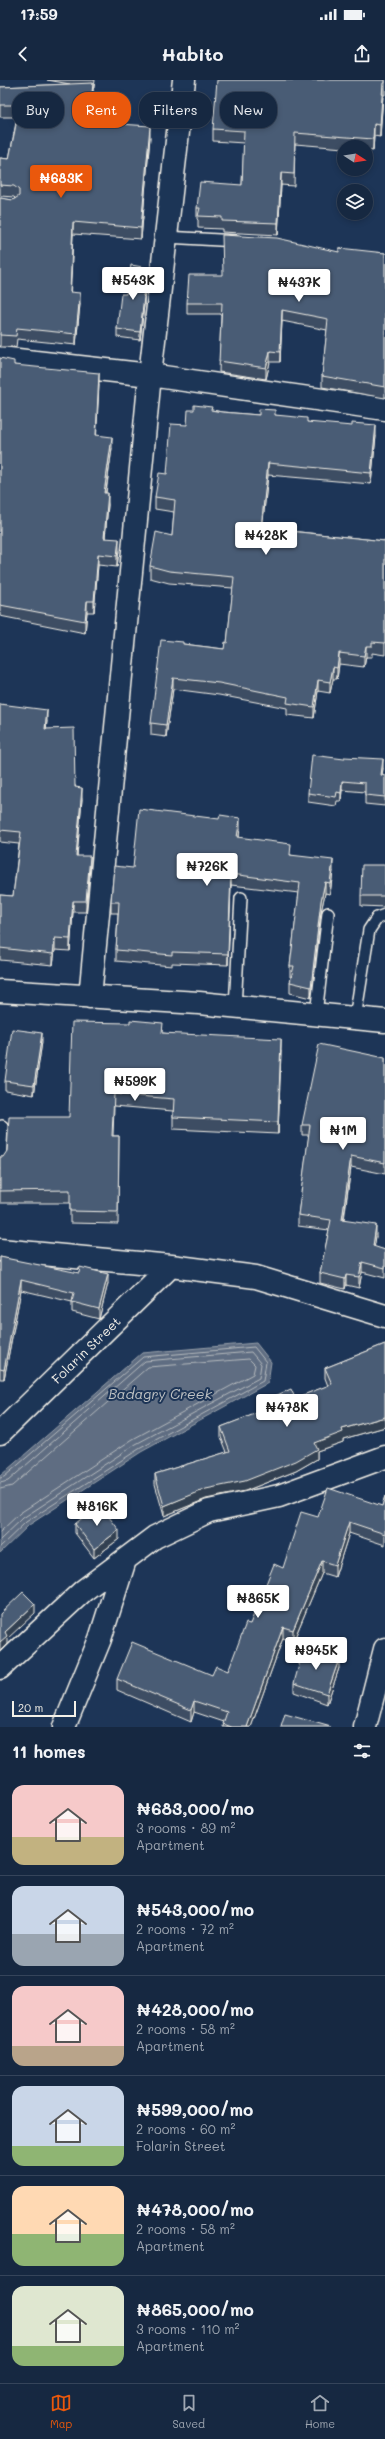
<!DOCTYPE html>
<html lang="en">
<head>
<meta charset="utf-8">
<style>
	:root { --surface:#162841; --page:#1f3048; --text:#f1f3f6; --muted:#9ea6b1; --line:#35445a; --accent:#ea580c }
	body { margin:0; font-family:Mali,sans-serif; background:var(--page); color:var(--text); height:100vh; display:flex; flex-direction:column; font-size:15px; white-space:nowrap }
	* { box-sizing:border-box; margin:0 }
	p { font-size:13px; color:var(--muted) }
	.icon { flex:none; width:22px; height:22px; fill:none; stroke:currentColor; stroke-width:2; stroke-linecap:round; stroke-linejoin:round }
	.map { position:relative; height:1647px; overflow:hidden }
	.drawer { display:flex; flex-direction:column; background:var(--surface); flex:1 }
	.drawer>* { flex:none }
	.guide { position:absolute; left:12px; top:12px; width:361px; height:36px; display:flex; gap:8px }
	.needle { width:26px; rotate:102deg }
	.buttons { position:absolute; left:337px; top:60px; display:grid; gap:8px }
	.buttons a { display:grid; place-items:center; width:36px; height:36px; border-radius:50%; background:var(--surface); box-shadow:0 2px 6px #0003,0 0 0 1px var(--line); font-size:20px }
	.scale { position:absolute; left:12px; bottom:10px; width:64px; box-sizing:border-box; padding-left:4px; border:2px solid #f4f1e8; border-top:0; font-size:11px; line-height:14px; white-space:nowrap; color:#f4f1e8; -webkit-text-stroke:3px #1d3557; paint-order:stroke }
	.price { position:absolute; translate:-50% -34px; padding:0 9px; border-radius:4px; background:#fff; color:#222; font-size:13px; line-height:26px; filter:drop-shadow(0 1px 2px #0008) }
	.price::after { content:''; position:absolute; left:50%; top:24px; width:12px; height:9px; margin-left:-6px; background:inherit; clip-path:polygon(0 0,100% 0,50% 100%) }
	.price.selected { background:var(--accent); color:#fff }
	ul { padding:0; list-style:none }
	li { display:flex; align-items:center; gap:12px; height:100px; padding:0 12px }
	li+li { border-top:1px solid var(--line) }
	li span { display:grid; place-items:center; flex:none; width:112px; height:80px; border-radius:12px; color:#555 }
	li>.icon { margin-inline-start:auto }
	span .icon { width:48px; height:48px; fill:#fffc; stroke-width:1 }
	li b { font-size:17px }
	h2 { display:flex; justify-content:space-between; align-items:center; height:48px; padding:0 12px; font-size:17px }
	.tag { padding:0 14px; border-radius:16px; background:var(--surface); box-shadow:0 2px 6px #0003,0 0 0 1px var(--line); font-size:14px; line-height:36px }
	.tag.selected { background:var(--accent); color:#fff }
	.status { display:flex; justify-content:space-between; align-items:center; height:28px; padding:0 20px; background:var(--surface); direction:ltr }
	.status svg { height:11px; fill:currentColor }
	header { display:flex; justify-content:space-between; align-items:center; height:52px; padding:0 12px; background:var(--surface); font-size:18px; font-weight:800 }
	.dock { display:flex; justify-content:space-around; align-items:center; height:56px; border-top:1px solid var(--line); background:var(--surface); font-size:11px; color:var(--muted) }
	.dock a { display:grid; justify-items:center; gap:2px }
	.dock .selected { color:var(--accent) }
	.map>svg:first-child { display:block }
	.water { fill:#5e6d82; stroke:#9aa2ab }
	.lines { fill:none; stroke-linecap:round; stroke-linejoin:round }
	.shore { stroke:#b8bcbf; stroke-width:1 }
	.lane-casing { stroke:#f4f1e8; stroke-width:14 }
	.street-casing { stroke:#f4f1e8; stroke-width:25 }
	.lane { stroke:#1d3557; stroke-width:11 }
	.street { stroke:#1d3557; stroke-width:22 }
	.wall { fill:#3e4e64; stroke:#f4f1e8 }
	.shaded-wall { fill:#324051; stroke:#f4f1e8 }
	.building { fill:#485b74; stroke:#f4f1e8 }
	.labels { text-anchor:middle; stroke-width:4; stroke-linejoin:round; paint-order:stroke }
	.street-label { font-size:13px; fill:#f4f1e8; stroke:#1d3557 }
	.water-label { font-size:14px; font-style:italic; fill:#c0c3c4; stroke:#1d3557 }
</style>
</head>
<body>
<div class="status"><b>17:59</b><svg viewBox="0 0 49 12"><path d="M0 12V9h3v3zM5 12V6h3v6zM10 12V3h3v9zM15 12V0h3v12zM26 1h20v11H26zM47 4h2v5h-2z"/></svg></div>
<header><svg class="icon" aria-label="back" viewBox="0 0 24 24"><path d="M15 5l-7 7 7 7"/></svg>Habito<svg class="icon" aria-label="share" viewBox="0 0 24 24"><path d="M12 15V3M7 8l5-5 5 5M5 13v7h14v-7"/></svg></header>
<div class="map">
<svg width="385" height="1647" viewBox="0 0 385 1647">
	<rect width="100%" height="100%" fill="#1d3557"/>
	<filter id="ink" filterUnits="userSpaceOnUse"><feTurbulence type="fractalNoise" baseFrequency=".025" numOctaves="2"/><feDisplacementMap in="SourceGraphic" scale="8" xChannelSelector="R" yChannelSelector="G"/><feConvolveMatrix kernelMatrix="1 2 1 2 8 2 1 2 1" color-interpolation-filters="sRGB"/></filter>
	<g filter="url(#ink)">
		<path class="water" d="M256,1263l15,19 -3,21 -127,69 -112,73 -29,28v-77l142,-123z"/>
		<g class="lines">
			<path class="shore" d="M0,1398l4,-1 139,-120 111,-10 12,15 -3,19 -124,68 -113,73 -26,25
				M0,1403l8,-2 137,-120 106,-9 10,12 -2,14 -123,66 -113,74 -23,22
				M0,1409l12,-3 136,-119 101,-8 6,6 -2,9 -120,65 -113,74 -20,19"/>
			<g class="lane-casing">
				<path id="lane" d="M166,157l71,4
					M235,927l6,-109
					M316,934l12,-101
					M355,938l14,-88 8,-12 8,-3
					M0,1083l2,-37"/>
			</g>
			<g class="street-casing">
				<path id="street" d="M0,278l150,17 235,34
					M0,911l199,12 186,18
					M90,917l60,-622 34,-295
					M0,1170l171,16 85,11 129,39
					M0,1353l171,-167
					M0,1588l83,-77 72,-54 54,-26 70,-15 106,-39
					M64,1647l36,-88 25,-79
					M365,1647l20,-78"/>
			</g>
			<use href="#lane" class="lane"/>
			<use href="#street" class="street"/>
		</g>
		<path class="wall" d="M47,0h48l-1,8h-1v6l-3,28 60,15 -9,102 -68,-5 -3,58 10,12 -4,41 -59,-6 -1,8h-16v-149l13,2 2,-2 -1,-1 -14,-1v-38l9,1 8,-42h-17v-30l70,-3z
			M385,0v15h-2l-3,42 -6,-1 -1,15 -7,-1v-3h-22v1l-49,-4 -1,42 -13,-1 -3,50 -56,-3v-3l-24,-1v-8l-1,-1v-11l45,-23 2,-42 -31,-2v-12z
			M339,172l46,1v145l-63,-11v-11l5,-46 -45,-9 -2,41h-10l-4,17 -47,-7 2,-58h-34v-11l36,-28z
			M148,196l-4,21v8l-4,35 -23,-3v-8l9,-35z
			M0,278l14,7 85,19 -3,51 16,13 -6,45 2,12 -3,33 14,12 -2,17 -19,-2 -4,47h-7l-2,21 -85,-17z
			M194,330h18l10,2 37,3h16l32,7 69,14 -5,48 -103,-9 -6,53 123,13v114l-13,-2v4h-6l-2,10 -25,-3 -2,15h-4l-3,14 -12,-2 -4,27 -27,-3v-7l-68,-13 -46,-6 -7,48 -15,-2v-12l32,-79 41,5 3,-6 6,-55 -64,-5 -19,-5v-12l22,-30 2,-24 -19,-3v-12l12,-23 20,-49z
			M0,624l47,17 -1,8 36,70 -5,57 13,11 -4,45h-13l-3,39 -15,-1 -2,15 -53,-5v-65l13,1 6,-52 -19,-2z
			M383,688l-1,8h3v30l-20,-2v-12l-23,-2 -1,11h-4l-1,5 -28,-4v-9z
			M240,749l-1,8 52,18 42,16 -3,23 -5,-1 -4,19 -10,86 -21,-5v-11l2,-5h-2v-11l9,-73 -68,-8 -3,80 -56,-2v3l-56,-5v-11l2,-37h-7v-11l22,-34z
			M385,785v42l-24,-1v-10z
			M163,953l118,18 -3,83 -105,-5v-18l-59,-5 -1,30h6l-1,88 -48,-1v-20h-70v-46h3l66,-40z
			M42,962l-8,53 -29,-5v-9z
			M385,978v116l-34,-7 -7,53 32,16 -2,11 11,3v28l-23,-6 -3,16 -13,-3 -1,4 -25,-6v-10l9,-43 -31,-4v-11l11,-80h-7v-10z
			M0,1177l108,26 -9,36 -27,-7v-10l-51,-12 -17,89h-4z
			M385,1264v83l-42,12v3l-26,9v8l-21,12 -51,20 -39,8 -42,17 -9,-32v-10l72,-22 -6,-15v-10l40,-15v-10l34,-4 33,-12 -3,-8v-10z
			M385,1416v49l-36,-12 -14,44 -13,-4 -29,69 -10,-4 -32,89h-28l1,-5 -30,-10 -3,10 -74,-32v-11l95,-4 16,-4 22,-47 33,-56 35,-51 64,-11z
			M75,1444l44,15 -25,19 -19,-25z
			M339,1588l-12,36 -33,-12v-9z"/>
		<path class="shaded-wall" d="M93,3v11l-4,39v-11z
			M383,3v12l-3,42v-12z
			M374,44v12l-1,15v-12z
			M150,46v11l-9,102v-11z
			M281,93v12l-3,50v-12z
			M73,142v12l-3,69v-11z
			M148,188v8l-5,28v-8z
			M80,213v11l-4,41v-11z
			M144,217v8l-4,35v-8z
			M282,230v11l-2,41v-10z
			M270,271v11l-4,17v-11z
			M99,293v11l-3,62v-11z
			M376,345v11l-5,48v-11z
			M112,357v11l-8,56v-11z
			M268,383v12l-7,65v-12z
			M108,413v12l-4,44v-11z
			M119,459v11l-2,17v-11z
			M98,474v11l-4,47v-11z
			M87,521v11l-2,21v-12z
			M366,566v11l-2,10v-11z
			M339,573v11l-2,15v-11z
			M333,587v12l-3,14v-11z
			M173,598v11l-7,48v-12z
			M318,600v11l-4,27v-11z
			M47,630v11l-2,20v-12z
			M383,679v9l-2,16v-9z
			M342,701v9l-1,11v-8z
			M82,708v11l-6,68v-11z
			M240,738v11l-3,19v-11z
			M90,776v11l-4,45v-11z
			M333,780v11l-3,23v-11z
			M231,794v11l-3,80v-11z
			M325,802v11l-4,19 -10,86v-11l10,-86z
			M73,821v11l-3,39v-12z
			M55,858v12l-2,15v-11z
			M42,953v9l-8,53v-10z
			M281,959v12l-3,83v-12z
			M351,1076v11l-9,63v-10z
			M376,1145v11l-3,21v-11z
			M362,1182v10l-3,16v-11z
			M108,1194v9l-9,36v-10z
			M346,1195v10l-1,4v-10z
			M21,1200v10l-17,89v-9z
			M385,1337v10l-42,12v3l-26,9v8l-21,12 -51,20 -39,8 -42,17v-10l150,-63 28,-14z
			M349,1442v11l-14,44v-12z
			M119,1450v9l-25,19v-9z
			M322,1481v12l-29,69v-12z
			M35,1524v9l-28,26v5l-7,7v-9l5,-10z
			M283,1547v11l-32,89h-4z
			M339,1579v9l-12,36v-10z
			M194,1621v11l-3,10v-12z"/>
		<path class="building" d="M217,0h168v3h-2l-3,42 -6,-1 -1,15 -78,-6 -1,41 -13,-1 -3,50 -56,-2v-4l-24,-1 2,-8h-3l3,-26 42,3 2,-54 -31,-2z
			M93,3l-4,39 61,4 -9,102 -68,-6 -3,70 10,1 -4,41 -59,-6 -1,8 -16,-1v-137l13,2 6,-4v-6l-5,-4 -14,-1v-27l9,1 11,-54h-20v-18z
			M222,155l55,3 62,14v-4l46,5v134l-63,-11 6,-57 -46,-9 -2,42 -10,-1 -4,17 -47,-7 3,-58h-35l2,-28h34z
			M131,185l17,3 -5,28 1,1 -4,35 -23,-3 4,-35h5z
			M0,278l14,3v4l85,8 -3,62 16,2 -8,56h4l-4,45 15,1 -2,17 -19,-2 -4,47h-7l-2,20 -85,-16z
			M194,325l18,2 -1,3 11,2 37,3v-6l16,1v5l32,3v4l45,4v-3l24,2 -5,48 -103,-10 -7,65 124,13v102l-13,-1v4h-6l-2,10 -25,-3 -2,15 -4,-1 -3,15 -12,-2 -4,27 -27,-4 1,-6 -69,-14 -46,-5 -7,47 -15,-2 10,-83 22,2v2l41,5 1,-7 2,1 7,-66 -65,-6 -19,-5 6,-34 16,4 3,-36 -20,-3 4,-24 8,1 4,-50 16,1 1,-15h6z
			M0,624l47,6 -2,19 29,-1 1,59 7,1 -6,68h14l-4,45h-13l-3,38 -15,-1 -2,16 -53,-6v-53l13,1 8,-64 -21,-2z
			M312,675l32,4v-2l39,2 -2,16 4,1v21l-20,-2v-12l-23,-2 -1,12 -4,-1 -1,5 -28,-4z
			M139,729l80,10 1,-4 20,3 -3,19 54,7 -1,11 43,5 -3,23 -5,-1 -4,19 -10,86 -21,-5 4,-16h-4l10,-83 -69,-9 -3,80 -56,-2v3l-56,-5 3,-48h-8l3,-36 19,2z
			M362,785h23v31h-24z
			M130,940l33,3 -1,10 119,6 -3,83 -105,-5 1,-18 -60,-5 -2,42h7l-1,76 -48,-1v-21l-70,1v-34h3l4,-6 2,-34h60l3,-95 58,1z
			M12,949l30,4 -8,52 -29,-4z
			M319,964l66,14v105l-34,-7 -9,64 34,5 -3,21 12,4v18l-23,-6 -3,15 -13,-2 -1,4 -25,-6 11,-53 -33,-5 12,-90h-8z
			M0,1177l79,16 1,-6 28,7 -9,35 -27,-7 2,-9 -53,-13 -17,90 -4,-1z
			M385,1264v73l-43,12 1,3 -29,11 3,6 -21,12 -51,20 -39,8 -42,17 -9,-32 75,-23 -9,-24 44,-17 -4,-8 30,-13 4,9 37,-14 -7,-16z
			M328,1408l54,18 3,-10v38l-36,-12 -14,43 -13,-4 -29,69 -10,-3 -36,100h-15l-9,-3 4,-12 -33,-11 -3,9 -74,-31 15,-37 80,33 4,-9 12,5 18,-48 4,1 24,-60 9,4 18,-56 17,5z
			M99,1424l20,26 -25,19 -19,-25z
			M23,1512l12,12 -30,28 2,4 -7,6v-28z
			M304,1567l35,12 -12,35 -33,-11z
			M285,1634l46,13h-50z"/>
	</g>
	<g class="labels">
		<g class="street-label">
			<text transform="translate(86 1270) rotate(-44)" y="5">Folarin Street</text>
		</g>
		<g class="water-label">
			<text x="160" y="1319">Badagry Creek</text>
		</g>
	</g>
</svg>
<div class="buttons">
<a><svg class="needle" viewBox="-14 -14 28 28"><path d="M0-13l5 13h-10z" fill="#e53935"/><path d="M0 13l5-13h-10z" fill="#9ea6b1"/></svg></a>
<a><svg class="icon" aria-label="layers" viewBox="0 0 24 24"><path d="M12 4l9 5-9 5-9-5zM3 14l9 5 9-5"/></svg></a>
</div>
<div class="scale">20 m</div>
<b class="price selected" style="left:61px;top:119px">₦683K</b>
<b class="price" style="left:133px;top:221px">₦543K</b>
<b class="price" style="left:299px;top:223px">₦437K</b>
<b class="price" style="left:266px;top:476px">₦428K</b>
<b class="price" style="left:207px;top:807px">₦726K</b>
<b class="price" style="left:135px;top:1022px">₦599K</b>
<b class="price" style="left:343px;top:1071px">₦1M</b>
<b class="price" style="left:287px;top:1348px">₦478K</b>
<b class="price" style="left:97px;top:1447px">₦816K</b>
<b class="price" style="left:258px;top:1539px">₦865K</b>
<b class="price" style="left:316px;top:1591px">₦945K</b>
<div class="guide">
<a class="tag">Buy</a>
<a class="tag selected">Rent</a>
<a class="tag">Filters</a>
<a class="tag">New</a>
</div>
</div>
<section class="drawer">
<h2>11 homes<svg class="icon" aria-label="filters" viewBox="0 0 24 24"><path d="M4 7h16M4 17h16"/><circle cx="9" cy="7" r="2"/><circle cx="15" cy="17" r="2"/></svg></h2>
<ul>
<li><span style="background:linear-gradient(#f6c9c9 65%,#c2b280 0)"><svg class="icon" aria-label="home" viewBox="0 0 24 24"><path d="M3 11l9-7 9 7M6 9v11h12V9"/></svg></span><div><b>₦683,000/mo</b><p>3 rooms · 89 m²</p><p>Apartment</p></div></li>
<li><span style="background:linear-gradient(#c9d6e8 60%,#9aa5b1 0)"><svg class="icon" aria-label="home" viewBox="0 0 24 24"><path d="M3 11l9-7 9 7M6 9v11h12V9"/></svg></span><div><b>₦543,000/mo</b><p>2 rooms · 72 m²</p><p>Apartment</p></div></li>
<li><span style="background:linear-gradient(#f6c9c9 75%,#b9a48a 0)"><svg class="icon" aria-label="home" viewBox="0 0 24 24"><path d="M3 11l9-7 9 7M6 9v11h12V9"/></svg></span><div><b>₦428,000/mo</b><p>2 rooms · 58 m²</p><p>Apartment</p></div></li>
<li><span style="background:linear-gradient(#c9d6e8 75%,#8fb573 0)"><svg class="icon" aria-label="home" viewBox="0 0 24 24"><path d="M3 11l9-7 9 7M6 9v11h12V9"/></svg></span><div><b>₦599,000/mo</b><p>2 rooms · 60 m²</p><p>Folarin Street</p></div></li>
<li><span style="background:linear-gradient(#ffd9b3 60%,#8fb573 0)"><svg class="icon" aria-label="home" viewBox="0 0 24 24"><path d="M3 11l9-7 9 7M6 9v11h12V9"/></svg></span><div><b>₦478,000/mo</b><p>2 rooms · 58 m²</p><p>Apartment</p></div></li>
<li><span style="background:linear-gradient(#dfe7d0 75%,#8fb573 0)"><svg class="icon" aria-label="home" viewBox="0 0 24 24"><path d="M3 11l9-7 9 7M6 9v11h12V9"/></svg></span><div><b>₦865,000/mo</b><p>3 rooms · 110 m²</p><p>Apartment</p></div></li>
</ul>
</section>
<nav class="dock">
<a class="selected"><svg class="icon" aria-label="map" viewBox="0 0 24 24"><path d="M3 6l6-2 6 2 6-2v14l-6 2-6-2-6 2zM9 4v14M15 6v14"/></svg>Map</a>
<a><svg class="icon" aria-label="saved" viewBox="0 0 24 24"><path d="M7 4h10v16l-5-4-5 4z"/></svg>Saved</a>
<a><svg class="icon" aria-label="home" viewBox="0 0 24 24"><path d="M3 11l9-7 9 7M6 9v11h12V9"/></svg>Home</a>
</nav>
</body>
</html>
